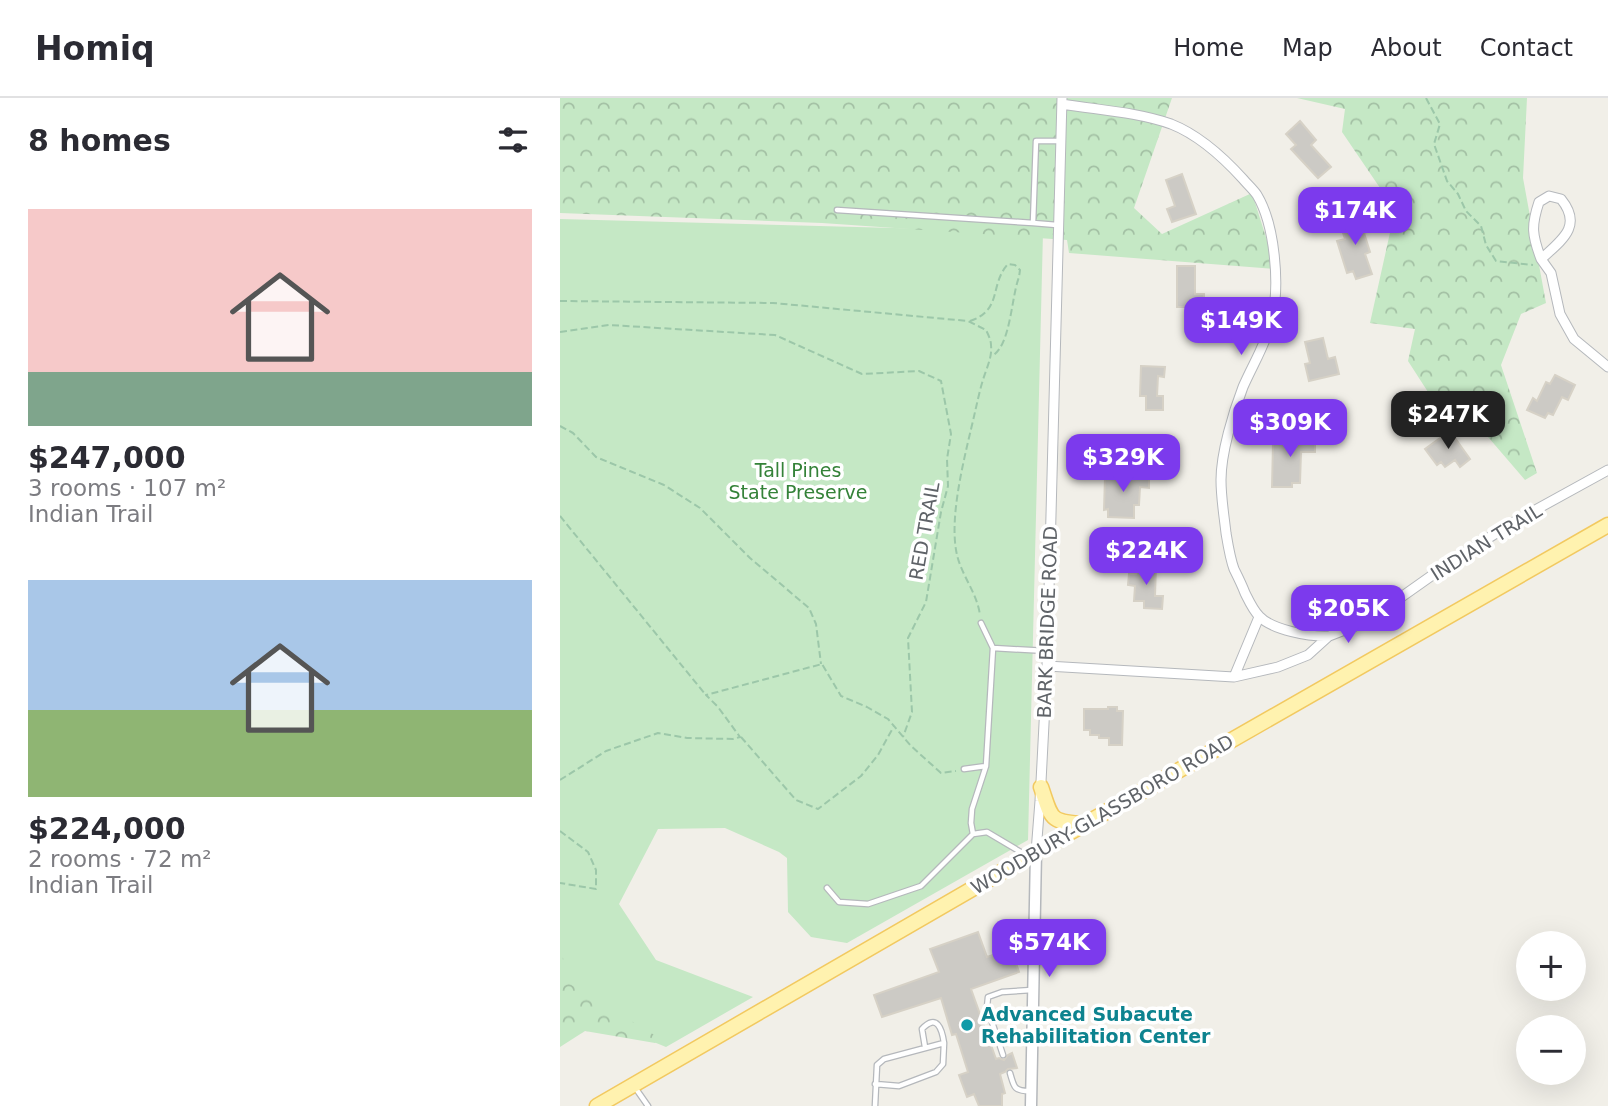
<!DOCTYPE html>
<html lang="en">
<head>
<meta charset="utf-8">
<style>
	:root { --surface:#fff; --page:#f7f7f7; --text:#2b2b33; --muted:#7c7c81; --line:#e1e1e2; --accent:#7c3aed }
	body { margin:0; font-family:"DejaVu Sans",sans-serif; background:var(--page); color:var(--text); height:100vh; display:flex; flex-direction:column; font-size:26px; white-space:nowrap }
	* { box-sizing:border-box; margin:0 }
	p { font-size:23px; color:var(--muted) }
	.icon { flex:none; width:38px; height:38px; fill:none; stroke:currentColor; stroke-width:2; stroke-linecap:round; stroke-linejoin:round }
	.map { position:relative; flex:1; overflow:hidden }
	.side { display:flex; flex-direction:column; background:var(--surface); width:560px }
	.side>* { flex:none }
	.controls { position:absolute; left:956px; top:833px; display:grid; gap:14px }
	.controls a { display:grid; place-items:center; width:70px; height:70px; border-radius:50%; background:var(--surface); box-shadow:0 7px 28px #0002; font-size:35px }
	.price { position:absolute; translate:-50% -60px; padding:0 16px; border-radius:14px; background:var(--accent); color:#fff; font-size:23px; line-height:46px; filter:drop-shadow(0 2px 4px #0008) }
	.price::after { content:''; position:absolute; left:50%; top:42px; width:21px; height:16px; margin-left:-10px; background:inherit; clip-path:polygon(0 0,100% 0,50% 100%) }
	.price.current { background:#222; color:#fff }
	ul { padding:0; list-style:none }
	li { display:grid; align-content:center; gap:14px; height:371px; padding:0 28px }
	li span { display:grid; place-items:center; height:217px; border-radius:0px; color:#555 }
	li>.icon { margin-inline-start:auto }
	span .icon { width:126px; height:126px; fill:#fffc; stroke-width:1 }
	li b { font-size:30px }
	h2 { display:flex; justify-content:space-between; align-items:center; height:84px; padding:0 28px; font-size:30px }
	header { display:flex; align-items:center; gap:42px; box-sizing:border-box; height:98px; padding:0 35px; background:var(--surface); border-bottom:2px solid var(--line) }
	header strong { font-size:33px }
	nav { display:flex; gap:38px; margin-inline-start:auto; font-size:24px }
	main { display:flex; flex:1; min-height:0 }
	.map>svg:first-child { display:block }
	.grass { fill:#c5e8c5 }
	.forest { fill:url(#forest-crowns) }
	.building { fill:#cccac5; stroke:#d6d1c6; stroke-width:2 }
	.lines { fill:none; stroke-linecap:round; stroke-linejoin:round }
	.service-casing { stroke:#b5b8bc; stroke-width:7 }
	.minor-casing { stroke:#b5b8bc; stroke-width:11 }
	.tertiary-casing { stroke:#b5b8bc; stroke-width:13 }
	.primary-casing { stroke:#f2c960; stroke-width:17 }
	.path { stroke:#9cc7a9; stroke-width:2; stroke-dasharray:7 3.5; stroke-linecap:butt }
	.service { stroke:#fff; stroke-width:4.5 }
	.minor { stroke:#fff; stroke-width:9 }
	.tertiary { stroke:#fff; stroke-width:10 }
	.primary { stroke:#fff2af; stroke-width:14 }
	.culture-dot { fill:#0f9aa8; stroke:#fff; stroke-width:2.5 }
	.labels { text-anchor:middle; stroke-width:7; stroke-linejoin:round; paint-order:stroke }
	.park-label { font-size:19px; fill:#348238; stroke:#fff }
	.street-label { font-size:19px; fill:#5f6368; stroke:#fff }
	.culture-label { font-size:19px; font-weight:bold; fill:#0d838f; stroke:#fff; text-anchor:start }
</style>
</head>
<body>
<header>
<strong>Homiq</strong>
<nav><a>Home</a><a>Map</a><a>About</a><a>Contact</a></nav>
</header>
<main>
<section class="side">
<h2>8 homes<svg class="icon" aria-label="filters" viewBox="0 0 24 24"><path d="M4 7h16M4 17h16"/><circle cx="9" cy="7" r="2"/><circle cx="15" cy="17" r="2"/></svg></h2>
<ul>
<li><span style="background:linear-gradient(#f6c9c9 75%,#7fa58c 0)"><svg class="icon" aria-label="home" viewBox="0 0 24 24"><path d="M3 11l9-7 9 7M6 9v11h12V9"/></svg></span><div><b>$247,000</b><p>3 rooms · 107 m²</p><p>Indian Trail</p></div></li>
<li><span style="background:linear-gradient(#a9c7e8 60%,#8fb573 0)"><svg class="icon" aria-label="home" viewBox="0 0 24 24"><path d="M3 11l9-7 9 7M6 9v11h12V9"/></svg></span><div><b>$224,000</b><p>2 rooms · 72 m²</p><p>Indian Trail</p></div></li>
</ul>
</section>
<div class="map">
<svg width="1048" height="1008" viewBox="0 0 1048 1008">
	<defs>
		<pattern id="forest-crowns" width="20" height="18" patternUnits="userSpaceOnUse" patternTransform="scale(1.75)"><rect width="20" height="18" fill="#c5e8c5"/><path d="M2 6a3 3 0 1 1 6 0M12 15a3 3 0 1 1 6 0" fill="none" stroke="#a3c0a4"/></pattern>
	</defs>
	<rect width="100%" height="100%" fill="#f1efe8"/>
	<path class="grass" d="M0,121l483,13 -15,608 -181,103 -36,-6 -23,-25 -1,-54 -8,-6 -54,-24 -67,1 -39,75 37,56 97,37 -87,50 -106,-43z"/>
	<path class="forest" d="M0,0h612l-38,110 28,26 90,-41 24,76 -207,-16 -2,-13 -245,-17 -262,-10z
		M737,0h230l-4,80 23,125 -25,11 -20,51 36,108 -12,7 -61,-71 -27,-3 -29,-45 7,-32 -45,-6 25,-113 -53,-78 3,-23z
		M0,851l12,36 89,54 -6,4 -70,-12 -25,16z"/>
	<path class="building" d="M740,23l16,19 -5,5 20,22 -13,11 -27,-29 5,-4 -10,-11z
		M622,76l14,40 -24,8 -5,-13 8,-3 -9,-26z
		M804,118l5,15 -5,2 6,19 -5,2 7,20 -16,5 -3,-8 -6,2 -10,-32 8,-2 -5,-15z
		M617,168h18v28h9v13h-27z
		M763,240l5,21 7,-2 4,17 -30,7 -4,-17 5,-1 -5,-21z
		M581,268l24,1 -1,10 -6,-1 -1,20h6v14h-17v-14h-6z
		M995,277l20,10 -7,15 -6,-3 -9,18 -5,-2 -3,5 -18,-8 6,-12 4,3 9,-19 4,2z
		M890,333l20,28 -10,8 -5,-7 -10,7 -4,-5 -4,3 -12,-16z
		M718,338h37v16h-14l-1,31h-8v4h-20l1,-44h5z
		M566,374l9,3 14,1v12l-9,-1 -1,18h-5v13l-26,-1v-8l-4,1 1,-34z
		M584,466l12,1 -1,31h8l-1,13 -18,-1v-7h-10l1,-15 -7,-1 1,-11h7v-6h8z
		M548,609h9v4h6l-1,34h-13v-7h-10v-3h-9v-5h-6v-21h24z
		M418,834l9,25 24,-8 8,23 -48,17 25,70 3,-1 5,2 4,-5 4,-2 5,15 -9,1 -3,3 -5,2 5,19 -3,1v12h-23l-5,-12 -7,3 -8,-22 9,-3 -12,-38 -4,1 -11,-37 -59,19 -8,-22 65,-23 -9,-23z"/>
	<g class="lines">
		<g class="service-casing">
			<path id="service" d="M277,112l196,13
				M497,127l-24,-2 3,-82h24
				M433,550l54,3
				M404,671l22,-3
				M413,736l-2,-11 1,-14 14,-43 7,-118 -12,-25
				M267,790l12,14 29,2 53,-18 52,-52 14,-2 37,22
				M365,949l-3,-18c15,-16 20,0 22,14
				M443,957l-16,-48 1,-10 14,-5 30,-2
				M450,975c4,14 4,18 19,18
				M74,988l14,20
				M315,1008l2,-41 7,-6 60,-16 -1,21 -7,8 -37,14 -24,-2"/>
		</g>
		<g class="minor-casing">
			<path id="minor" d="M502,6c36,6 75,8 109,20 28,11 52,33 72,55 4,5 10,10 14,16 18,30 23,90 15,124 -6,25 -19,45 -29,68 -10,26 -22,66 -22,93 0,18 3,35 5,53 2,12 4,25 8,36 4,8 8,16 11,24 4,8 8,17 14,23 13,14 51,21 70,20
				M989,98l12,3c22,27 1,41 -20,60 -9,-24 -10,-33 -2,-57z
				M981,161l10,14 9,41 14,25 34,28
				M487,568l187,11 44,-10 30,-12 21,-19 31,-12 23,-14 75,-53 61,-38 89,-49
				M674,579l25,-60
				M476,754l4,-51 7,-135 15,-568"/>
		</g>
		<g class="tertiary-casing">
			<path id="tertiary" d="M471,1008l5,-254"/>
		</g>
		<g class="primary-casing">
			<path id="primary" d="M481,689c11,32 8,35 43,37
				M37,1008l439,-254 572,-327"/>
		</g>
		<path class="path" d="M866,0l14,26 -6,20 13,37 11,13 8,17 15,15 5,19 10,16 37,4
			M0,203l213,2 195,18 18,9c2,4 5,10 5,15 1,10 -2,17 -5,26 -5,13 -8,28 -11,41 -9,40 -27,104 -18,143 5,21 20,38 23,60
			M410,223c33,-11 19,-36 38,-57l7,1 5,5 -1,7c-8,21 -8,68 -27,79
			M0,234l49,-7 166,10 87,39 57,-3 22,10 10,53 -4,25 1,27 -7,26 -15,90 -18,36 4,74 -9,25
			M0,328l13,7 23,24 68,28 36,23 50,50 59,50 7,16 5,40
			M0,418l145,178
			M181,639l55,63 22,9 43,-33 17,-21 16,-29
			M0,682l46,-29 52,-18 29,5 46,1 7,-2 -22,-30 -12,-12 116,-31 19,32 26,11 21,12 23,27 30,27 15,-2
			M0,733l28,21 8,18v19l-36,-6"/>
		<use href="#service" class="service"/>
		<use href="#minor" class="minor"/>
		<use href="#tertiary" class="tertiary"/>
		<use href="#primary" class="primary"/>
	</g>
	<circle class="culture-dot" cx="407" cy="927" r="7"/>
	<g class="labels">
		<g class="park-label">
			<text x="238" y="379">Tall Pines<tspan x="238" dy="22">State Preserve</tspan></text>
		</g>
		<g class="street-label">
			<text transform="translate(364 433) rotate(-80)" y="7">RED TRAIL</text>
			<text transform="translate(926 444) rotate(-32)" y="7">INDIAN TRAIL</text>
			<text transform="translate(487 524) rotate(-88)" y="7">BARK BRIDGE ROAD</text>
			<text transform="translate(542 716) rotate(-30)" y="7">WOODBURY-GLASSBORO ROAD</text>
		</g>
		<g class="culture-label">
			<text x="421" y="923">Advanced Subacute<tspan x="421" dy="22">Rehabilitation Center</tspan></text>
		</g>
	</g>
</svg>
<div class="controls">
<a>+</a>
<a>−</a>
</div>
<b class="price" style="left:795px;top:149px">$174K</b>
<b class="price" style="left:681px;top:259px">$149K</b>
<b class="price current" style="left:888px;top:353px">$247K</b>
<b class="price" style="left:730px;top:361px">$309K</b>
<b class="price" style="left:563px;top:396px">$329K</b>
<b class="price" style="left:586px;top:489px">$224K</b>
<b class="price" style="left:788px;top:547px">$205K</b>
<b class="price" style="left:489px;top:881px">$574K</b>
</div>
</main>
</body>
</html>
